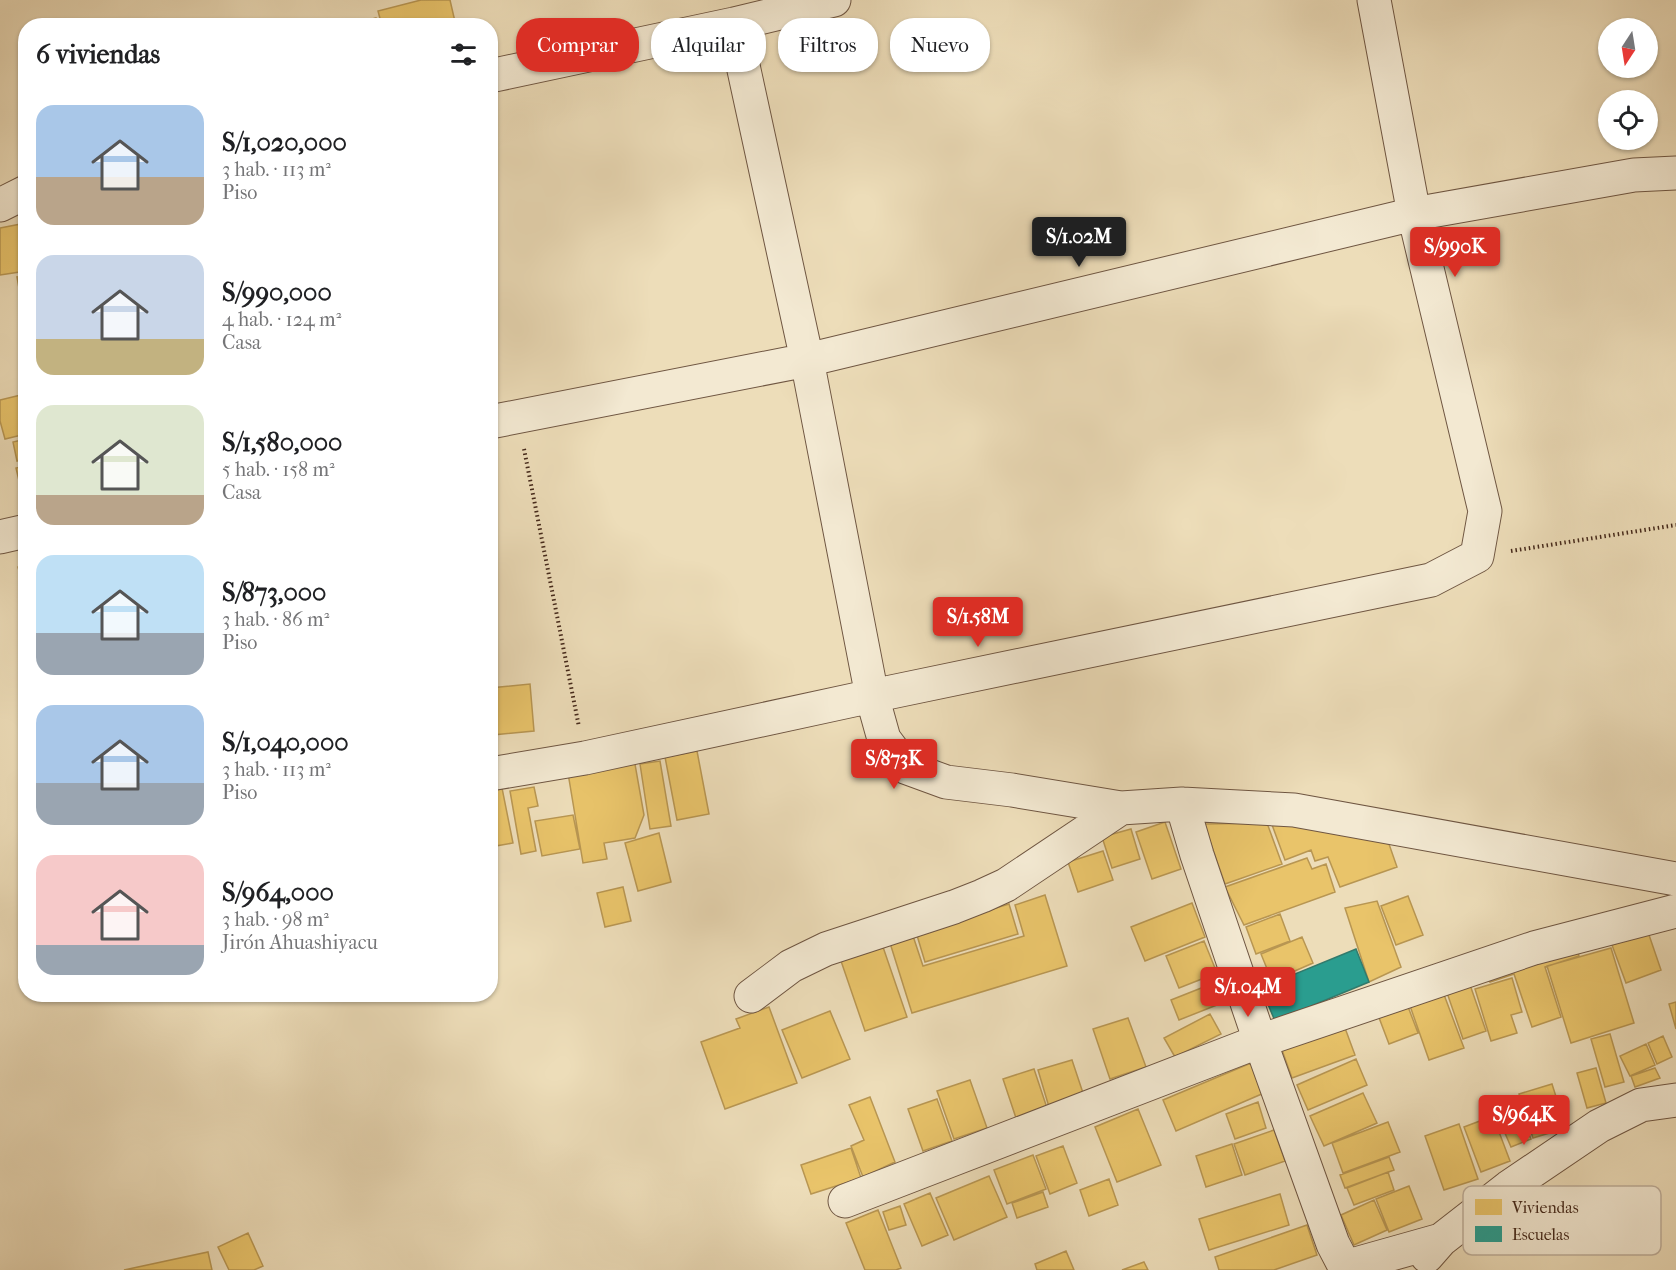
<!DOCTYPE html>
<html lang="es">
<head>
<meta charset="utf-8">
<style>
	:root { --surface:#fff; --page:#f6f6f6; --text:#202124; --muted:#757577; --accent:#d93025 }
	body { margin:0; font-family:"IM FELL French Canon",serif; background:var(--page); color:var(--text); height:100vh; display:flex; flex-direction:column; font-size:22px; white-space:nowrap }
	* { box-sizing:border-box; margin:0 }
	p { font-size:20px; color:var(--muted) }
	.icon { flex:none; width:33px; height:33px; fill:none; stroke:currentColor; stroke-width:2; stroke-linecap:round; stroke-linejoin:round }
	.map { position:relative; flex:1; overflow:hidden }
	.panel { position:absolute; left:18px; top:18px; width:480px; height:984px; display:flex; flex-direction:column; background:var(--surface); border-radius:24px; box-shadow:0 2px 4px #0004 }
	.panel>* { flex:none }
	.guide { position:absolute; left:516px; top:18px; width:570px; height:54px; display:flex; gap:12px }
	.needle { width:39px; rotate:192deg }
	.buttons { position:absolute; left:1598px; top:18px; display:grid; gap:12px }
	.buttons a { display:grid; place-items:center; width:60px; height:60px; border-radius:50%; background:var(--surface); box-shadow:0 2px 4px #0004; font-size:30px }
	.price { position:absolute; translate:-50% -51px; padding:0 14px; border-radius:6px; background:var(--accent); color:#fff; font-size:20px; line-height:39px; filter:drop-shadow(0 2px 3px #0008) }
	.price::after { content:''; position:absolute; left:50%; top:36px; width:18px; height:14px; margin-left:-9px; background:inherit; clip-path:polygon(0 0,100% 0,50% 100%) }
	.price.active { background:#222; color:#fff }
	ul { padding:0; list-style:none }
	li { display:flex; align-items:center; gap:18px; height:150px; padding:0 18px }
	li span { display:grid; place-items:center; flex:none; width:168px; height:120px; border-radius:18px; color:#555 }
	li>.icon { margin-inline-start:auto }
	span .icon { width:72px; height:72px; fill:#fffc; stroke-width:1 }
	li b { font-size:26px }
	h2 { display:flex; justify-content:space-between; align-items:center; height:72px; padding:0 18px; font-size:26px }
	.tag { padding:0 21px; border-radius:24px; background:var(--surface); box-shadow:0 2px 4px #0004; font-size:21px; line-height:54px }
	.tag.active { background:var(--accent); color:#fff }
	.map>svg:first-child { display:block }
	.homes { fill:#e9c46a; stroke:#b89652; stroke-width:1.5 }
	.schools { fill:#2a9d8f; stroke:#327a6c; stroke-width:1.5 }
	.lines { fill:none; stroke-linecap:round; stroke-linejoin:round }
	.street-casing { stroke:#6f5642; stroke-width:35 }
	.path { stroke:#45291b; stroke-width:4; stroke-dasharray:1.5 3; stroke-linecap:butt }
	.street { stroke:#f3e9d2; stroke-width:33 }
	.key { fill:#f3e9d2; stroke:#bfaf9b; stroke-width:1.5 }
	.key-label { font-size:16px; fill:#45291b }
</style>
</head>
<body>
<div class="map">
<svg width="1676" height="1270" viewBox="0 0 1676 1270">
	<rect width="100%" height="100%" fill="#edddb9"/>
	<filter id="stains"><feTurbulence type="fractalNoise" baseFrequency=".00333" numOctaves="4"/><feColorMatrix values="0 0 0 0 .2 0 0 0 0 .09 0 0 0 0 .02 0 0 0 .5 -.17"/></filter>
	<radialGradient id="worn" r=".72"><stop offset=".6" stop-color="#630" stop-opacity="0"/><stop offset="1" stop-color="#630" stop-opacity=".3"/></radialGradient>
	<path class="homes" d="M421,0h29l6,26h-74l-4,-15z
		M376,18l3,8h-32z
		M26,223v48l-26,4v-47z
		M26,276v35h-3l-6,-34z
		M25,394l1,40 -21,5 -5,-18v-21z
		M26,439v20l-9,2 -4,-19z
		M26,466v30l-3,1 -7,-29z
		M26,565v32l-8,-30z
		M530,684l4,47 -41,4 1,10 -4,1v-39h2l-2,-19z
		M697,751l12,63 -32,6 -12,-63z
		M633,753l11,62 -9,23 -31,5 3,16 -24,4 -16,-96z
		M660,761l11,65 -21,3 -10,-65z
		M534,787l4,19 -10,2 8,43 -15,3 -11,-63z
		M502,788l11,55 -23,4v-57z
		M573,815l7,34 -38,7 -7,-35z
		M1313,821l76,23 8,23 -57,20 -12,-30 -13,4 -4,-11 -26,10 -14,-38z
		M1165,822l16,47 -29,10 -16,-47z
		M1267,823l15,41 -57,20 -21,-60z
		M1131,829l9,30 -28,9 -10,-31z
		M659,833l12,49 -33,9 -13,-48z
		M1103,851l10,29 -35,12 -10,-30z
		M1307,858l5,11 14,-5 9,28 -91,33 -19,-38z
		M623,887l8,34 -26,6 -8,-34z
		M1045,895l22,71 -155,47 -22,-70 23,-7 10,30 101,-30 -9,-31z
		M1408,896l15,39 -27,10 -15,-39z
		M1377,901l24,66 -32,15 -24,-74z
		M1192,903l13,34 -60,24 -14,-34z
		M1009,904l9,30 -93,28 -9,-30z
		M1280,914l10,27 -34,13 -10,-27z
		M1648,932l13,38 -35,13 -14,-38z
		M1302,937l11,26 -41,18 -11,-27z
		M1204,941l13,32 -38,15 -13,-32z
		M883,947l24,70 -42,14 -24,-70z
		M1611,948l23,75 -63,20 -24,-77z
		M1577,949l2,7 -34,11 16,50 -29,10 -18,-53 -24,8 -2,-4z
		M1512,978l10,34 -11,3 6,18 -26,8 -16,-52z
		M1224,979l8,20 -53,21 -8,-20z
		M1468,979l18,52 -23,8 -18,-52z
		M1443,992l21,56 -35,12 -20,-57z
		M1676,1002v27l-7,-25z
		M1407,1004l11,29 -29,11 -11,-29z
		M769,1007l28,76 -72,26 -24,-67 39,-14 -4,-9z
		M830,1011l20,48 -48,19 -20,-48z
		M1210,1014l11,20 -46,23 -11,-19z
		M1128,1018l18,49 -36,12 -17,-50z
		M1345,1028l10,27 -63,23 -10,-28z
		M1610,1034l14,48 -19,5 -14,-48z
		M1663,1036l9,21 -15,7 -9,-21z
		M1646,1044l9,21 -25,11 -10,-20z
		M1356,1059l11,26 -59,25 -11,-25z
		M1072,1060l12,36 -35,11 -11,-37z
		M1251,1063l13,30 -88,38 -13,-31z
		M1596,1068l10,35 -19,5 -10,-35z
		M1655,1068l5,10 -25,9 -4,-11z
		M1034,1069l13,39 -31,10 -13,-39z
		M970,1080l17,48 -33,11 -17,-48z
		M1552,1084l14,44 -33,10 -14,-44z
		M1363,1093l14,30 -53,23 -14,-30z
		M870,1097l25,65 -32,15 -12,-31 13,-6 -15,-35z
		M937,1099l15,42 -29,10 -15,-42z
		M1258,1102l8,26 -31,11 -9,-25z
		M1138,1109l23,56 -44,17 -22,-55z
		M1521,1115l10,24 -20,8 -10,-23z
		M1493,1116l17,45 -29,11 -17,-45z
		M1388,1122l12,30 -57,21 -11,-30z
		M1459,1124l19,55 -34,11 -19,-54z
		M1274,1130l11,31 -40,14 -11,-31z
		M1232,1144l10,31 -36,12 -10,-31z
		M1063,1146l14,37 -27,11 -14,-38z
		M851,1148l10,30 -50,16 -10,-29z
		M1033,1155l13,34 -39,15 -13,-34z
		M1389,1157l5,13 -49,18 -5,-13z
		M1388,1172l6,18 -40,15 -7,-17z
		M989,1176l18,41 -53,23 -18,-42z
		M1109,1179l9,26 -29,11 -9,-26z
		M1409,1186l13,33 -33,13 -13,-33z
		M1043,1192l5,15 -31,11 -5,-15z
		M930,1193l18,42 -26,11 -18,-42z
		M1280,1194l9,31 -80,25 -10,-31z
		M1374,1200l13,30 -33,15 -13,-30z
		M900,1206l6,19 -17,5 -6,-18z
		M878,1210l23,58 -5,2h-31l-19,-47z
		M1307,1225l10,30 -43,15h-55l-4,-13z
		M248,1233l15,33 -9,4h-25l-11,-23z
		M1066,1251l8,19h-37l-2,-6z
		M208,1252l4,18h-88z
		M1144,1262l4,8h-26z"/>
	<path class="schools" d="M1356,949l13,33 -94,39 -14,-33z"/>
	<g class="lines">
		<g class="street-casing">
			<path id="street" d="M734,24l73,336 65,336 12,43 21,28 41,15 66,8 109,18 61,-4 112,6 382,69
				M490,76l244,-52 100,-24
				M0,205l26,-13
				M490,422l317,-62 607,-146 220,-39 42,-2
				M0,537l26,-6
				M490,774l95,-16 287,-62 559,-116 46,-24 8,-45 -71,-297 -40,-214
				M1182,804l15,51 63,186 73,203 12,23 96,-27
				M751,996l40,-30 35,-17 128,-42 28,-11 24,-11 115,-77
				M845,1201l415,-160 274,-93 142,-37
				M1427,1256l14,-16 68,-53 90,-61 42,-21 35,-5"/>
		</g>
		<path class="path" d="M524,449l55,278
			M1511,551l165,-26"/>
		<use href="#street" class="street"/>
	</g>
	<rect x="1463" y="1186" width="198" height="69" rx="9" class="key"/>
	<rect x="1475" y="1199" width="27" height="16" fill="#e9c46a"/>
	<rect x="1475" y="1226" width="27" height="16" fill="#2a9d8f"/>
	<g class="key-label">
		<text x="1512" y="1213">Viviendas</text>
		<text x="1512" y="1240">Escuelas</text>
	</g>
	<rect width="100%" height="100%" filter="url(#stains)"/>
	<rect width="100%" height="100%" fill="url(#worn)"/>
</svg>
<div class="buttons">
<a><svg class="needle" viewBox="-14 -14 28 28"><path d="M0-13l5 13h-10z" fill="#e53935"/><path d="M0 13l5-13h-10z" fill="#757577"/></svg></a>
<a><svg class="icon" aria-label="locate" viewBox="0 0 24 24"><circle cx="12" cy="12" r="6"/><path d="M12 2v4M12 18v4M2 12h4M18 12h4"/></svg></a>
</div>
<b class="price active" style="left:1079px;top:268px">S/1.02M</b>
<b class="price" style="left:1455px;top:278px">S/990K</b>
<b class="price" style="left:978px;top:648px">S/1.58M</b>
<b class="price" style="left:894px;top:790px">S/873K</b>
<b class="price" style="left:1248px;top:1018px">S/1.04M</b>
<b class="price" style="left:1524px;top:1146px">S/964K</b>
<div class="guide">
<a class="tag active">Comprar</a>
<a class="tag">Alquilar</a>
<a class="tag">Filtros</a>
<a class="tag">Nuevo</a>
</div>
<section class="panel">
<h2>6 viviendas<svg class="icon" aria-label="filters" viewBox="0 0 24 24"><path d="M4 7h16M4 17h16"/><circle cx="9" cy="7" r="2"/><circle cx="15" cy="17" r="2"/></svg></h2>
<ul>
<li><span style="background:linear-gradient(#a9c7e8 60%,#b9a48a 0)"><svg class="icon" aria-label="home" viewBox="0 0 24 24"><path d="M3 11l9-7 9 7M6 9v11h12V9"/></svg></span><div><b>S/1,020,000</b><p>3 hab. · 113 m²</p><p>Piso</p></div></li>
<li><span style="background:linear-gradient(#c9d6e8 70%,#c2b280 0)"><svg class="icon" aria-label="home" viewBox="0 0 24 24"><path d="M3 11l9-7 9 7M6 9v11h12V9"/></svg></span><div><b>S/990,000</b><p>4 hab. · 124 m²</p><p>Casa</p></div></li>
<li><span style="background:linear-gradient(#dfe7d0 75%,#b9a48a 0)"><svg class="icon" aria-label="home" viewBox="0 0 24 24"><path d="M3 11l9-7 9 7M6 9v11h12V9"/></svg></span><div><b>S/1,580,000</b><p>5 hab. · 158 m²</p><p>Casa</p></div></li>
<li><span style="background:linear-gradient(#bfe0f5 65%,#9aa5b1 0)"><svg class="icon" aria-label="home" viewBox="0 0 24 24"><path d="M3 11l9-7 9 7M6 9v11h12V9"/></svg></span><div><b>S/873,000</b><p>3 hab. · 86 m²</p><p>Piso</p></div></li>
<li><span style="background:linear-gradient(#a9c7e8 65%,#9aa5b1 0)"><svg class="icon" aria-label="home" viewBox="0 0 24 24"><path d="M3 11l9-7 9 7M6 9v11h12V9"/></svg></span><div><b>S/1,040,000</b><p>3 hab. · 113 m²</p><p>Piso</p></div></li>
<li><span style="background:linear-gradient(#f6c9c9 75%,#9aa5b1 0)"><svg class="icon" aria-label="home" viewBox="0 0 24 24"><path d="M3 11l9-7 9 7M6 9v11h12V9"/></svg></span><div><b>S/964,000</b><p>3 hab. · 98 m²</p><p>Jirón Ahuashiyacu</p></div></li>
</ul>
</section>
</div>
</body>
</html>
